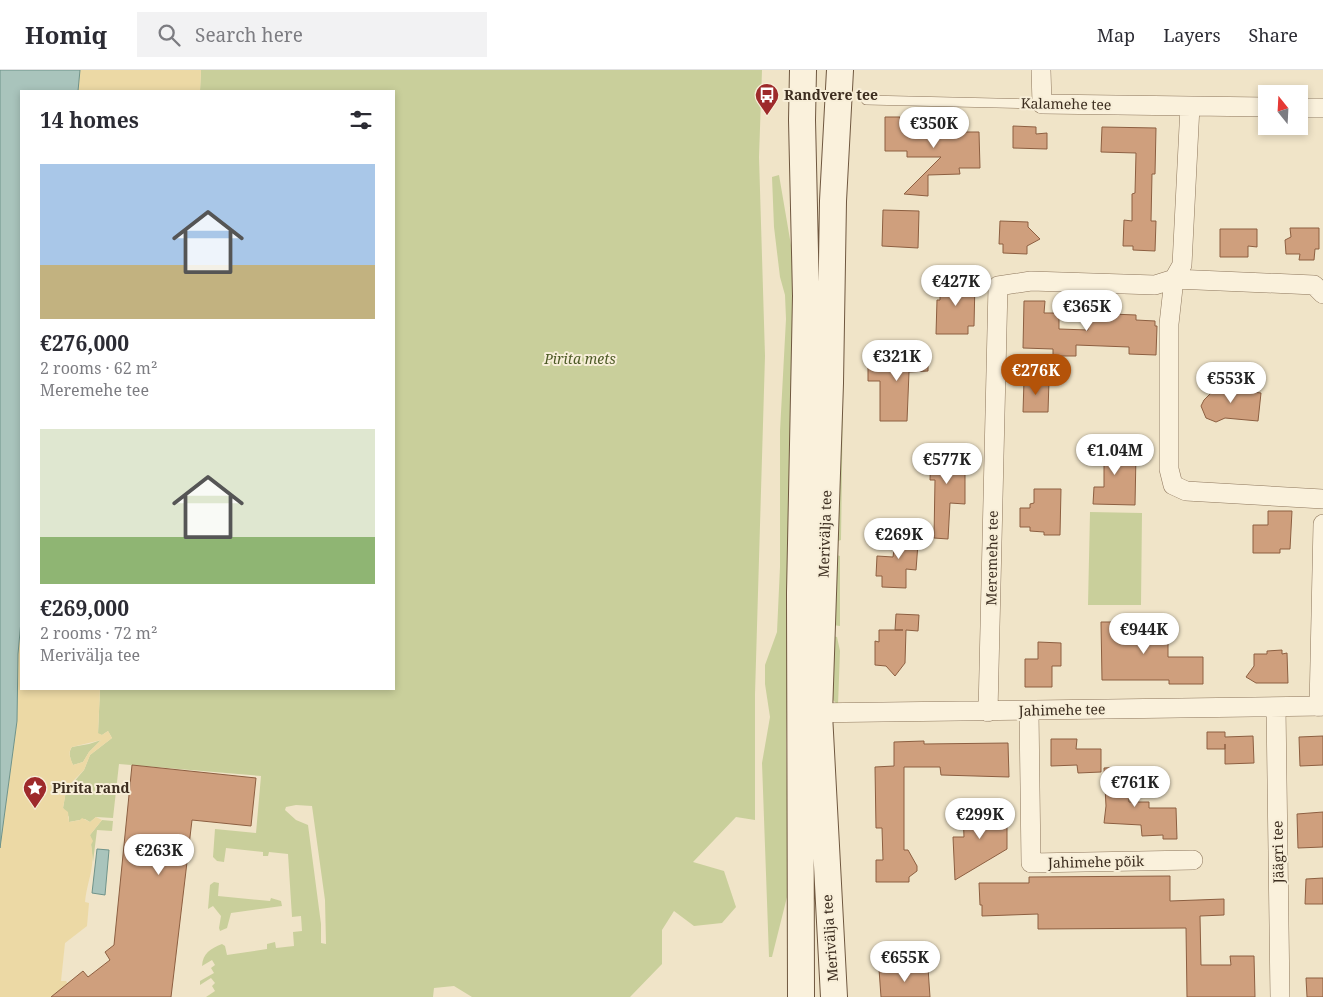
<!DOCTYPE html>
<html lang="en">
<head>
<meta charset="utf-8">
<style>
	:root { --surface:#fff; --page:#f2f2f3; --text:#2b2b33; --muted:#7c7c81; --line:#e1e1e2; --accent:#b45309 }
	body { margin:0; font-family:"Noto Serif",serif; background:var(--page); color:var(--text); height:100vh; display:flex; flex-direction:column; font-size:19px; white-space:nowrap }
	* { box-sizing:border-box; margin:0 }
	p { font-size:16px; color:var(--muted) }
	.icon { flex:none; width:28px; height:28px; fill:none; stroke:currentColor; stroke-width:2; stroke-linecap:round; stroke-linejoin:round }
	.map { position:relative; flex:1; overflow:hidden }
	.drawer { position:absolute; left:20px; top:20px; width:375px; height:600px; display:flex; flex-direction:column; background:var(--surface); border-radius:0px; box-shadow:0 2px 8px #0003 }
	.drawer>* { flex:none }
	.needle { width:32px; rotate:342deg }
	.controls { position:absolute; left:1258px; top:15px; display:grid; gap:10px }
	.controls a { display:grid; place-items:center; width:50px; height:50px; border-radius:0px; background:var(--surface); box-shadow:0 2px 8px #0003; font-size:25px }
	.price { position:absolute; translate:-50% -42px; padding:0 11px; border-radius:18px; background:#fff; color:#222; font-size:16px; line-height:32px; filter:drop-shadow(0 1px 2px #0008) }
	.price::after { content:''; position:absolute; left:50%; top:30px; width:15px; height:11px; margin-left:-8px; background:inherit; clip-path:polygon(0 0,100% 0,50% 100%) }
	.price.on { background:var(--accent); color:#fff }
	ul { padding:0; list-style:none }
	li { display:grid; align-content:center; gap:10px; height:265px; padding:0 20px }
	li span { display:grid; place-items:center; height:155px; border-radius:0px; color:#555 }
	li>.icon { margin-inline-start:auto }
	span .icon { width:90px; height:90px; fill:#fffc; stroke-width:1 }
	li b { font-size:21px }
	h2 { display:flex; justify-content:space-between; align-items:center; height:60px; padding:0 20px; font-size:21px }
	header { display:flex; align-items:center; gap:30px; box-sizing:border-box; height:70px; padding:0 25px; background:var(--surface); border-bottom:1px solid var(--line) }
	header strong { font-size:24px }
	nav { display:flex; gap:28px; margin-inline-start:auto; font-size:18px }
	.search { width:350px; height:45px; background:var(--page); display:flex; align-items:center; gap:12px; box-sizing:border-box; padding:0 18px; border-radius:0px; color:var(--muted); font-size:19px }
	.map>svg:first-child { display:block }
	.green { fill:#c9cf9b; fill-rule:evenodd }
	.sand { fill:#ecd9a5; fill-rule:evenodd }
	.water { fill:#a9c4bc; stroke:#6f938a }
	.building { fill:#cf9f7d; stroke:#8d5f41 }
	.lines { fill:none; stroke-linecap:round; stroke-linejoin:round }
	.lane-casing { stroke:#8d765c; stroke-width:10 }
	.street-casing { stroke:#8d765c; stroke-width:20 }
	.secondary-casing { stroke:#6f573f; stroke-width:28 }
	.lane { stroke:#faf1dc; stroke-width:9 }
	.street { stroke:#faf1dc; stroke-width:19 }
	.secondary { stroke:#faf1dc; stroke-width:26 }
	.labels { text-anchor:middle; stroke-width:4; stroke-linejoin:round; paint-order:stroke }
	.poi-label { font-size:14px; font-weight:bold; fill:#3d2e20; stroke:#f7eed8; text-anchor:start }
	.street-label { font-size:14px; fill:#3d2e20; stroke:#f7eed8 }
	.park-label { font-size:14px; font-style:italic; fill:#4d5a26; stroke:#f7eed8 }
</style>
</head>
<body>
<header>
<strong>Homiq</strong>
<div class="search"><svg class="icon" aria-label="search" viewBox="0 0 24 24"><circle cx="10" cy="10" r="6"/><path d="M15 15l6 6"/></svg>Search here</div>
<nav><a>Map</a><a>Layers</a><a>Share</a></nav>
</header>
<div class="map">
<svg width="1323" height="927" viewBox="0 0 1323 927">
	<rect width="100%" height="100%" fill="#f0e4c8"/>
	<path class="green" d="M201,0h561l-3,87 6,199 -10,338v126l-19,-3 -43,45 31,9 12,36 -14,16 -28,3 -20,-15 -12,19v34l-32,33h-158l-18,-11 -20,2 -1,9h-227l9,-6 -3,-5 3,-3 -4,-5 -11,7v-4l14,-8 -3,-5 4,-3 -3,-5 -10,6c1,-13 8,-17 20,-22l3,2 2,9 40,-6v-5l8,-2 1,6 18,-2 -1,-14 9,-1 -1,-15 -9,1 -4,-63 -19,-2 -1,4h-5v-4l-37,-4 -2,14 -7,-1 -4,-4 2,-28 41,4 5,-57 -142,-12 -6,54 -17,-1 -6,5 -5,-3 -16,3v-5l-6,-9 3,-17 18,-21 6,-15 22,-17 -4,-7 -6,4 -4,-1 2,-45h294v-598h-194zM296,735l16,1 13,94 1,44 -5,-1v-19l-13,-99 -12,-5 -11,-10 1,-3z
		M779,105l14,82 1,59 -8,429 3,144 -17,68h-3l-7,-194 8,-46 -5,-33v-19l12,-33 3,-65v-136l6,-112 -1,-24 -5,-18 -6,-50 -2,-50z
		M837,323h6l-2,147 -3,1z
		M1090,442l52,1 -1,92h-53z
		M834,484l6,2v70l-7,-1z
		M832,566l5,1 3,14 -2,54 -6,-6z
		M101,670l-12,12 -6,10 -10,3c-3,-6 -5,-13 -1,-18l17,-3z
		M102,750l11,1 -1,10 -15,-1 -4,32 -3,-27z
		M214,812l5,1 -1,13 52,5 1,-3 10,3 1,5 -51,7 -4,15 -7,3 -1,-3 2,-12 -8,-10 -5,3 2,-24z"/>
	<path class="sand" d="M80,0h121l-1,21h-122z
		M21,551v68h79l-2,44 4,2 6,-4 4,7 -22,17 -6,15 -13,13v5l-5,3 -3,17 5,4 1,10 11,-2 2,-2 8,4 6,-5 6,3 -12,15 3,6 -2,4c5,22 -4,35 -6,57l4,1 -2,23 -22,17 -4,38h5l6,9 -8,7h-64v-149l17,-127 1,-67zM101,670l-12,12 -6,10 -10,3c-2,-6 -6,-12 -1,-18z"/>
	<path class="water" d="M0,0h80l-2,21h-57v530l-3,33 -1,67 -17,127z
		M97,779l12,1 -4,45 -13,-2z"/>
	<path class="building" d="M885,47h15l1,10 58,-1v6h20l1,36h-21l1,6 -32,1v21l-24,-2 37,-37h-34v-6h-22z
		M1013,56l23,1v7l11,-1v16l-34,-1z
		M1102,57l54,1 -1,46h-3l-1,47h5l-1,30 -22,-1v-4h-10l1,-26 8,1v-27l3,-1 1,-40 -35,-1z
		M883,140l36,1 -1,37 -36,-2z
		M1000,151l28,1v5l12,12 -13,7v8l-24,-1v-9h-4z
		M1290,158h29v21h-4l-1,11h-15l1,-6h-14l-1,-14 6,-3z
		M1220,159h37v18l-9,-1v11h-28z
		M940,211h35l-1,45h-6v8h-32l1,-34h3z
		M1024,231h21l-1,12h15v16l29,1 -1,-17 49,2v5l19,1v5h2l-1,29 -27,-1v-7l-53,-2v11h-23v-7l-30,-1z
		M896,279h32v22l-19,1 -2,49h-27v-40h-12v-17h28z
		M1024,310h25l-1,32h-25z
		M1212,314l14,1 -1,4 36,4 -3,28 -33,-3 -9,4 -10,-4 -5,-12 3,-6 7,-7z
		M1092,371h20v13h24l-1,51 -42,-1 1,-17h10v-30l-12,-1z
		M931,377h32v27h2v30l-15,-1 -2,36 -14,-1 1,-58h-5z
		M1034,419h27l-1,46h-16v-3l-14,-1v-4h-10v-19h10v-4l4,-1z
		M1268,441h24l-2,38h-10v4h-27v-28h15z
		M897,459l22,1 -3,40 -10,-1v19l-24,-1v-11h-6l1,-20 16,1z
		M896,544l23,1 -1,16 -12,-1 -1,33 -10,13 -9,-10 -11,-1v-24l4,1v-12h24h-8z
		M1101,552h35v2l21,-1 1,5h10v29h35v27h-34v-4h-67z
		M1038,572l23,1v23h-9v21h-27v-28h13z
		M1282,580v4l5,-1 1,30h-32l-10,-6 8,-11v-12h13v-3z
		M1207,662h18v5l28,-1 1,27 -29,1v-20v5h-18z
		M1323,666v29l-23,1 -1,-29z
		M1051,669h26l-1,10h25v23l-23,1 -1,-8 -26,1z
		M924,671v3l84,-1 1,34 -68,-2 -1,-8h-36v83h4l9,16v5l-8,6v5h-33v-22h7l-1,-32h-6l-1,-61 19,-1v-24z
		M132,695l124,13 -5,48 -59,-6 -21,177h-120l32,-26 5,6 22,-17 -5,-8 9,-7z
		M1127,697l2,35h20v6h27l1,31h-14v-4l-21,1 -1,-11 -37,-2 2,-17 -2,-38z
		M1007,741v38l-52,31 -2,-43h11l-1,-25z
		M1323,742v35l-25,1 -1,-34z
		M1170,806v25l54,-2v16l-24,1 1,49h30l-1,-9h24l1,41h-68l-1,-69 -148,1v-15l-56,2v-11h-2l-1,-22h50v-6z
		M1323,808v26h-18l1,-25z
		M928,898l2,29h-49l-2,-28z
		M1306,908h17v19h-16z"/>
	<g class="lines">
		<g class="lane-casing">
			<path id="lane" d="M866,30l176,4"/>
		</g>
		<g class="street-casing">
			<path id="street" d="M1041,0l1,34 224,3
				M1190,36l-8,159 -8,14 -5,45v145l4,16 13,6 137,8
				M1299,38h24
				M1276,637l4,290
				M1319,637l4,-183
				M1029,641l2,152 162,-3
				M988,642l10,-426 33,-5 124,4 19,-6 140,6 9,9
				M806,643l517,-7"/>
		</g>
		<g class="secondary-casing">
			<path id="secondary" d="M801,927l-1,-404 6,-297 -4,-176 1,-50
				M834,927l-15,-283 11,-331 3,-182 7,-131"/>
		</g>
		<use href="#lane" class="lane"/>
		<use href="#street" class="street"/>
		<use href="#secondary" class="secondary"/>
	</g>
	<defs>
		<g id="bus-pin" transform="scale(1.25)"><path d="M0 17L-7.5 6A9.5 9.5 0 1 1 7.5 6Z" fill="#9e2a2b" stroke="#f7eed8"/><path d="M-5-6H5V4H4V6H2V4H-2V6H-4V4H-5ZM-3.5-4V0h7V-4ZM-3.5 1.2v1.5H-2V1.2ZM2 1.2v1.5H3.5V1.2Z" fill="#fff"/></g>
		<g id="sight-pin" transform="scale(1.25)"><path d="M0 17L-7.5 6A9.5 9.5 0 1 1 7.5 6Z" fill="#9e2a2b" stroke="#f7eed8"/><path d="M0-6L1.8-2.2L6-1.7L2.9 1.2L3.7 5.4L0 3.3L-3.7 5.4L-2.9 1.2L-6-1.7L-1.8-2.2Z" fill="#fff"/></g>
	</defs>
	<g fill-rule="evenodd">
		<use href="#bus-pin" x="767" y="25"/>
		<use href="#sight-pin" x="35" y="718"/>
	</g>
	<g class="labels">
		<g class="poi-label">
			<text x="784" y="30">Randvere tee</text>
			<text x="52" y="723">Pirita rand</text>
		</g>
		<g class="street-label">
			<text transform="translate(1066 34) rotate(1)" y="5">Kalamehe tee</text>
			<text transform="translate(825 464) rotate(-88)" y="5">Merivälja tee</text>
			<text transform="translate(992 488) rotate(-89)" y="5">Meremehe tee</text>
			<text transform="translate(1062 640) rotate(-1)" y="5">Jahimehe tee</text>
			<text transform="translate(1278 782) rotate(-91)" y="5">Jäägri tee</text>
			<text transform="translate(1096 792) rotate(-1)" y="5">Jahimehe põik</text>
			<text transform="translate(830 868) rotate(-94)" y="5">Merivälja tee</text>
		</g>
		<g class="park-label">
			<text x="580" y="294">Pirita mets</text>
		</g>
	</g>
</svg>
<div class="controls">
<a><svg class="needle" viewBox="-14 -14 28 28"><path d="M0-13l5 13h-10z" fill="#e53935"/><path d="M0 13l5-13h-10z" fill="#7c7c81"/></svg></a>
</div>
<b class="price" style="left:934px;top:79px">€350K</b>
<b class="price" style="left:956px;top:237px">€427K</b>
<b class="price" style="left:1087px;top:262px">€365K</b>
<b class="price" style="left:897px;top:312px">€321K</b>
<b class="price on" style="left:1036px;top:326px">€276K</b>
<b class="price" style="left:1231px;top:334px">€553K</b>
<b class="price" style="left:1115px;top:406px">€1.04M</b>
<b class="price" style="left:947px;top:415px">€577K</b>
<b class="price" style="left:899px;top:490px">€269K</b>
<b class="price" style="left:1144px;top:585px">€944K</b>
<b class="price" style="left:1135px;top:738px">€761K</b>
<b class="price" style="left:980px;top:770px">€299K</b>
<b class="price" style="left:159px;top:806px">€263K</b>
<b class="price" style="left:905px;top:913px">€655K</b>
<section class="drawer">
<h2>14 homes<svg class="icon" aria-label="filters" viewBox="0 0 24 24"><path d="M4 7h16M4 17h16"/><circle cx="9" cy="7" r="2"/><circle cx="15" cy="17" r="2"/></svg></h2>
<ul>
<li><span style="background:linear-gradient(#a9c7e8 65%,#c2b280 0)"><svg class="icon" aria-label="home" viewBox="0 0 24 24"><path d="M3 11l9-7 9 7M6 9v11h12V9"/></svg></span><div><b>€276,000</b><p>2 rooms · 62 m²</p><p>Meremehe tee</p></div></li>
<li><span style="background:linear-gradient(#dfe7d0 70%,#8fb573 0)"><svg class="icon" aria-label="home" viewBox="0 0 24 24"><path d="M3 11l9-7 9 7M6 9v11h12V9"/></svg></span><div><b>€269,000</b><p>2 rooms · 72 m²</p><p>Merivälja tee</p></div></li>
</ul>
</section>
</div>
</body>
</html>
